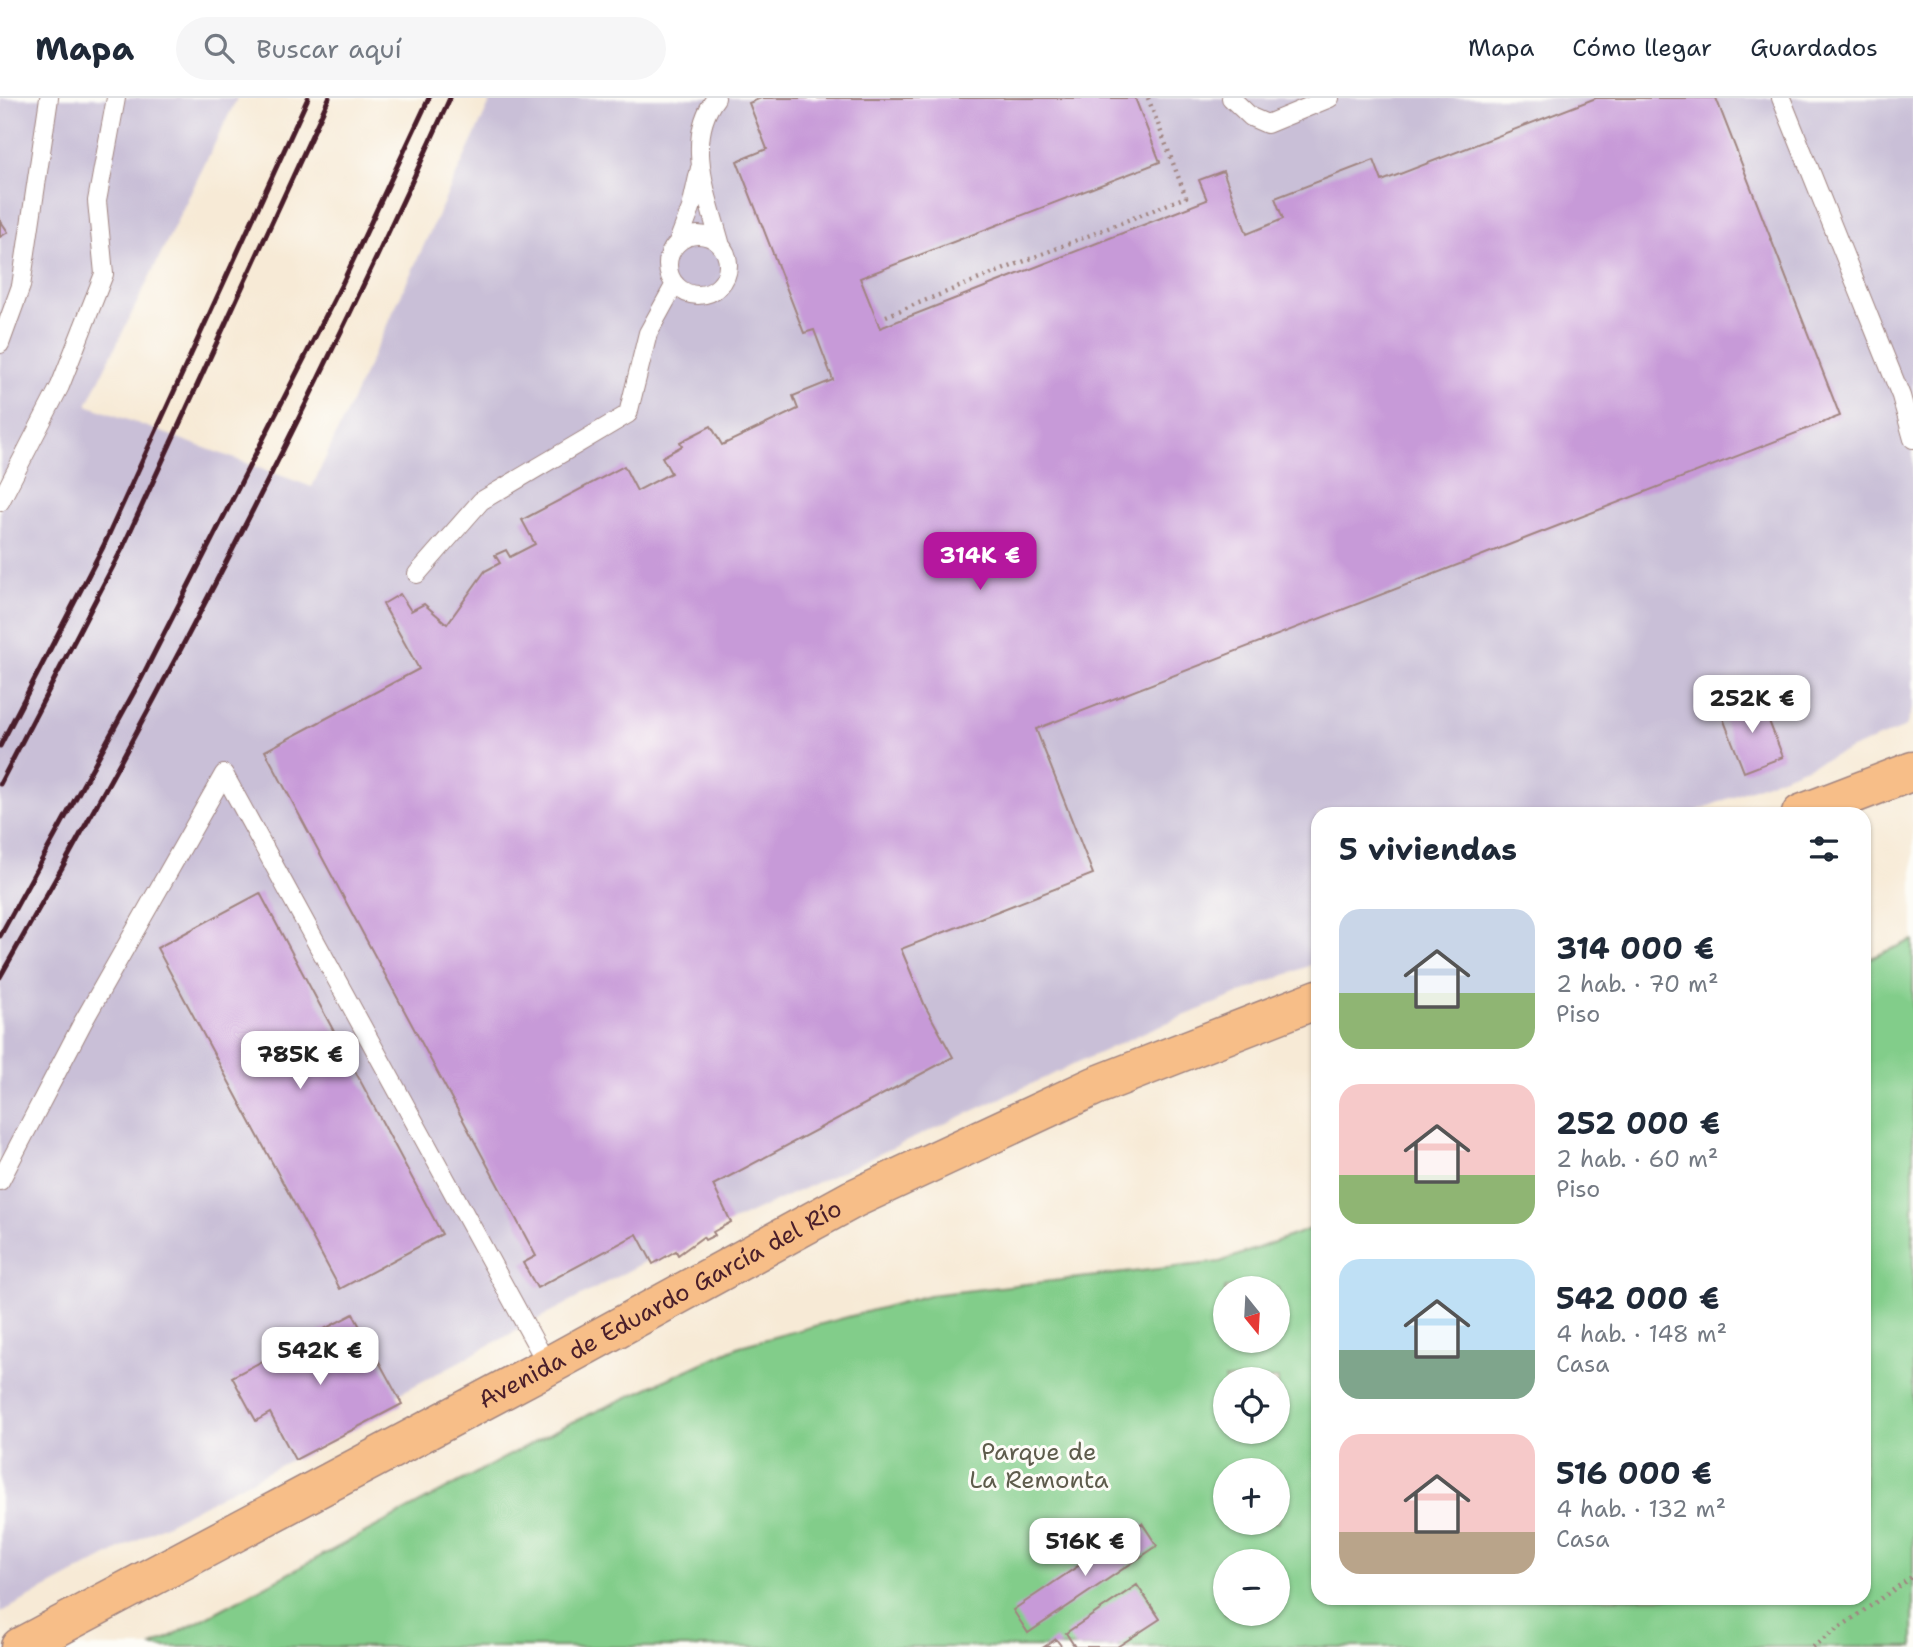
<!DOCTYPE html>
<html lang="es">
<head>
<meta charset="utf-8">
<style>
	:root { --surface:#fff; --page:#f6f6f7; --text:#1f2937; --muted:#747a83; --line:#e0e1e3; --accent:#b5179e }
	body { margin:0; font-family:"Shantell Sans",sans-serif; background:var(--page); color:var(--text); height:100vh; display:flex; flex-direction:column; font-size:26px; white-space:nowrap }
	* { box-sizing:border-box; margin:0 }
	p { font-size:23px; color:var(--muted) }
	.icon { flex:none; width:38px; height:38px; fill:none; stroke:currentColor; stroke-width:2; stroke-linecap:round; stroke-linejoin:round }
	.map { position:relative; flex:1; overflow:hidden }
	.details { position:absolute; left:1311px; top:709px; width:560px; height:798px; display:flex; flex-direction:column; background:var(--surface); border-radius:21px; box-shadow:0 2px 5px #0004 }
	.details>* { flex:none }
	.needle { width:46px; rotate:162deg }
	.buttons { position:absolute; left:1213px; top:1178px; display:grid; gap:14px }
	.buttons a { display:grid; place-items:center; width:77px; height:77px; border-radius:50%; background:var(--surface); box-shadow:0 2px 5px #0004; font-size:35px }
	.price { position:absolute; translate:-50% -60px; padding:0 16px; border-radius:14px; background:#fff; color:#222; font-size:23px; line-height:46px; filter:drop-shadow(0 2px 4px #0008) }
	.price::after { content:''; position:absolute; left:50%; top:42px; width:21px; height:16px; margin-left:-10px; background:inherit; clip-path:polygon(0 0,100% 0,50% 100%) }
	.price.current { background:var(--accent); color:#fff }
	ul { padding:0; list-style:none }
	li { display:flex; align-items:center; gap:21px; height:175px; padding:0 28px }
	li span { display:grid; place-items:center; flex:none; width:196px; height:140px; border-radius:21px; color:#555 }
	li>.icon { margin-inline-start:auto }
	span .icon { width:84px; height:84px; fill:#fffc; stroke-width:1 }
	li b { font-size:30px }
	h2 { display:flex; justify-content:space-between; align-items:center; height:84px; padding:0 28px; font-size:30px }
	header { display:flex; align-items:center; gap:42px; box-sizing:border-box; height:98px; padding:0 35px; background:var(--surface); border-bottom:2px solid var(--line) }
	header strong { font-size:33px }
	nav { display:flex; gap:38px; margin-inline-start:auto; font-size:24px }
	.search { width:490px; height:63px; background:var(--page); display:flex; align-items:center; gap:18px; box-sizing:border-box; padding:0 24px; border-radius:38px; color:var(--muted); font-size:26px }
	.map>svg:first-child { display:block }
	.industrial { fill:#c9bfd7 }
	.green { fill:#82cd8a; stroke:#66765a; stroke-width:2; fill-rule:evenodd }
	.building { fill:#c79ad8 }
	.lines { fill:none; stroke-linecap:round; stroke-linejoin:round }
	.service-casing { stroke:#a08480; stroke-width:20 }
	.trunk-casing { stroke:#a08480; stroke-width:41 }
	.path { stroke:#a08480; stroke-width:4.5; stroke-dasharray:2 5; stroke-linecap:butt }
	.service { stroke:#fff; stroke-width:18 }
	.trunk { stroke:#f7be88; stroke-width:38 }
	.rail { stroke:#4a1f2b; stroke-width:5 }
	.labels { text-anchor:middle; stroke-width:6; stroke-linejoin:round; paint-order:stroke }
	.street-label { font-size:24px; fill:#4a1f2b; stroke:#fdfcf7 }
	.park-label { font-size:24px; fill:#5e5c4c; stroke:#fdfcf7 }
</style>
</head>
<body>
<header>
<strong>Mapa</strong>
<div class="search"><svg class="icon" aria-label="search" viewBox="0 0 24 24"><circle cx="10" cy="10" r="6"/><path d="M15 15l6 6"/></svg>Buscar aquí</div>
<nav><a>Mapa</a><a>Cómo llegar</a><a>Guardados</a></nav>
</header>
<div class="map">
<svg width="1913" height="1549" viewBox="0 0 1913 1549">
	<rect width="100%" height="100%" fill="#fdfcf7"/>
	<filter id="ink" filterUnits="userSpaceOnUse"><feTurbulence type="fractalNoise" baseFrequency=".0143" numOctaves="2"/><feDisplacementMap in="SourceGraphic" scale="14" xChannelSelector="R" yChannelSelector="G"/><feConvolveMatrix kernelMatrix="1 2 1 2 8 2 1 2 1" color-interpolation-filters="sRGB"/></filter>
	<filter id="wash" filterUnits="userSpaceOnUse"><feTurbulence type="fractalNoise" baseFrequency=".00686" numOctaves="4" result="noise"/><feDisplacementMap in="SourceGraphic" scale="28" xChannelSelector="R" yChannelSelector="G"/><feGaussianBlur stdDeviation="1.57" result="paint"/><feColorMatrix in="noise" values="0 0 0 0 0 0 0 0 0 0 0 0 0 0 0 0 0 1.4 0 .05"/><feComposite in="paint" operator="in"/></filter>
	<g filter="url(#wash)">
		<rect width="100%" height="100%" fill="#f7ead6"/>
		<path class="industrial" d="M0,0h237l-150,307 225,82 180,-389h1421v608l-7,21 -217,87h-371v148l-169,68 -418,192 -78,42 -3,-5 -253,136 5,9 -177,89 -225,120z"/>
		<path class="green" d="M1913,842v707h-1762l413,-221 176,-80 189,-51 291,-33 98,-36v372h546v-637zM1225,1190h53v52h-53zM1225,1281h53v53h-53zM1225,1372h53v52h-53zM1225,1463h53v53h-53z"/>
		<g id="blocks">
			<path class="building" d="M761,0h374l25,64 -300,116 20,50 327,-128 -8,-20 24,-9 24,63 36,-15 -8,-21 99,-38 8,21 214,-83h120l124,318 -804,313 57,145 -192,75 24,57 28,51 -240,128 18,37 -18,10 2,3 -10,5 -2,-3 -25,18 -2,-4 -23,13 -16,-30 -100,54 -14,-25 13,-7 -271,-505 154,-82 -36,-65 17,-10 11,17 13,-7 23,20 38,-53 15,-8 -5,-8 11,-5 4,7 25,-13 -13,-24 102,-54 13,25 34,-18 -9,-16 20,-11 -2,-4 31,-16 11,19 76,-36 -5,-13 40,-16 -19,-50 -10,3 -67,-172 30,-12 -18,-46z
				M0,122l8,12 -8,5z
				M1760,600l23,59 -39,15 -23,-59z
				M260,795l182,341 -102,55 -183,-341z
				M353,1216l49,90 -107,56 -25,-47 -14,8 -24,-44z
				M1142,1425l15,23 -129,87 -15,-23z
				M1137,1487l23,34 -43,28h-42l-9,-14z
				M1056,1541l6,8h-18z"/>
		</g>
	</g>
	<g filter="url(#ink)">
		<use href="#blocks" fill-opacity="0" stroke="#a08480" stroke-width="2"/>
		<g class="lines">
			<g class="service-casing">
				<path id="service" d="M716,0c-33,42 -7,102 5,148
					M1231,0l20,19 16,7 63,-26
					M1781,0l120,298 12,43
					M668 167a30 30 0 1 1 60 0a30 30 0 1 1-60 0Z
					M678,144l13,-34 9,-40
					M0,246l21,-58 28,-188
					M0,404l60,-116 44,-112 -7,-73 19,-103
					M417,476l64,-73 147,-87 20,-81 27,-49
					M0,1083l83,-159 141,-248 324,592"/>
			</g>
			<g class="trunk-casing">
				<g id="trunk">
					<path d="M1801,716l112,-43"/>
					<path id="s1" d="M20,1549l528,-281 305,-167 242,-113 223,-87"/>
				</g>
			</g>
			<path class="path" d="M886,218l300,-119 -38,-99
				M1812,1549l101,-71"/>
			<use href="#service" class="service"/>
			<use href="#trunk" class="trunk"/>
			<path class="rail" d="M0,648l103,-199 205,-449
				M0,686l123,-237 206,-449
				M0,838l140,-255 202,-397 87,-186
				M0,879c164,-285 315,-579 450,-879"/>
		</g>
	</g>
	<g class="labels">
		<g class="street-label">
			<text dy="8" stroke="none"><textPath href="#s1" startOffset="726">Avenida de Eduardo García del Río</textPath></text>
		</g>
		<g class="park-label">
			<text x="1039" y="1362">Parque de<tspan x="1039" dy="28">La Remonta</tspan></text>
		</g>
	</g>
</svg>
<div class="buttons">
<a><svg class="needle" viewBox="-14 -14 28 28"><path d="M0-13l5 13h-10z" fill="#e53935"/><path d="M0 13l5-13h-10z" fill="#747a83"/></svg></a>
<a><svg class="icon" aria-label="locate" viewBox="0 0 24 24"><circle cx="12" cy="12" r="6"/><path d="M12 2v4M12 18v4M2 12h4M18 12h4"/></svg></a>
<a>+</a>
<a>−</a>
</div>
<b class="price current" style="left:980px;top:494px">314K €</b>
<b class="price" style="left:1752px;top:637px">252K €</b>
<b class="price" style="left:300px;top:993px">785K €</b>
<b class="price" style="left:320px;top:1289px">542K €</b>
<b class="price" style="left:1085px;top:1480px">516K €</b>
<section class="details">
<h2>5 viviendas<svg class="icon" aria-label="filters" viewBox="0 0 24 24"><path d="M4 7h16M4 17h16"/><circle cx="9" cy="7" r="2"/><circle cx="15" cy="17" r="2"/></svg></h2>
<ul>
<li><span style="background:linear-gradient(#c9d6e8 60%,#8fb573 0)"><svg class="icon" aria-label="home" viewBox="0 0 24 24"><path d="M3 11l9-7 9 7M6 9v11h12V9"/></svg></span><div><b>314 000 €</b><p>2 hab. · 70 m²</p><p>Piso</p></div></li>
<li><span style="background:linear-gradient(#f6c9c9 65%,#8fb573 0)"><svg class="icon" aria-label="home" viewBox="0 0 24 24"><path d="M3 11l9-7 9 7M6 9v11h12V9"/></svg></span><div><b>252 000 €</b><p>2 hab. · 60 m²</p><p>Piso</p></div></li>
<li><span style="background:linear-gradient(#bfe0f5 65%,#7fa58c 0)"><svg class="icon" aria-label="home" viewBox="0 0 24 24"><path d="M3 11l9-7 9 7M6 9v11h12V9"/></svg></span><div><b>542 000 €</b><p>4 hab. · 148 m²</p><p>Casa</p></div></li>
<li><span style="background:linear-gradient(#f6c9c9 70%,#b9a48a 0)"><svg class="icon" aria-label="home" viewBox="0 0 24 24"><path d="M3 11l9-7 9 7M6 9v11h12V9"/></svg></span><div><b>516 000 €</b><p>4 hab. · 132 m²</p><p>Casa</p></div></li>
</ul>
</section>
</div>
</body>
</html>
